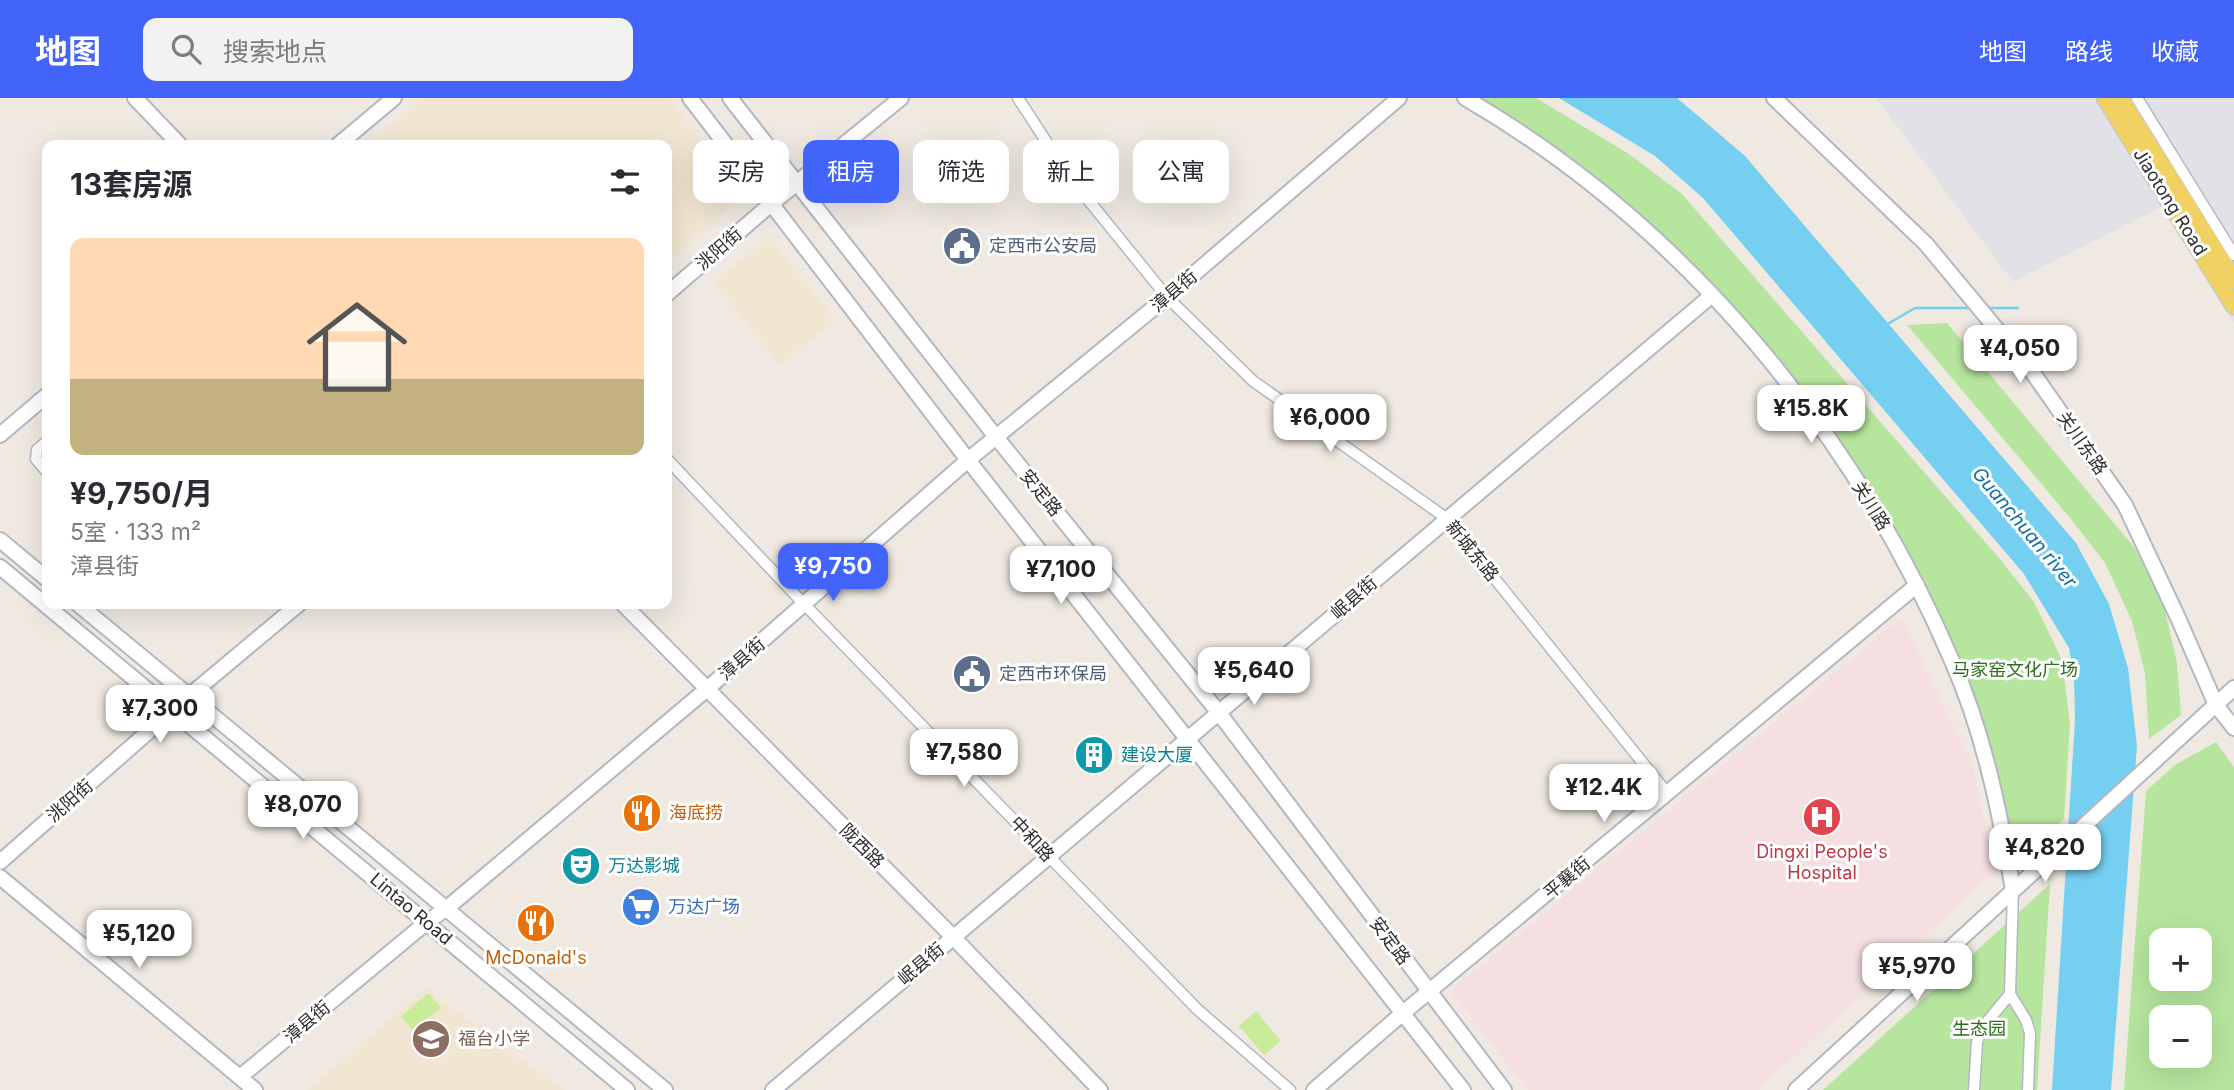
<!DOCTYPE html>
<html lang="zh">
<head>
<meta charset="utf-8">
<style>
	:root { --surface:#fff; --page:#f2f2f3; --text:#2b2b33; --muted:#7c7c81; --accent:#4264fb }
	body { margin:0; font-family:Inter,"Noto Sans SC",sans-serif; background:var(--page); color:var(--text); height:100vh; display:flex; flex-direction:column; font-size:26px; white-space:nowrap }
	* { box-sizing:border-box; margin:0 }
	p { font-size:23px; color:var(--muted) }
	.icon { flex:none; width:38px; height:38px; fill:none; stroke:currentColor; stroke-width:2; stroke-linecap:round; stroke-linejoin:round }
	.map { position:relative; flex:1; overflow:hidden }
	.drawer { position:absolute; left:42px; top:42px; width:630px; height:469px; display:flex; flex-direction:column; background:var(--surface); border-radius:14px; box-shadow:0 7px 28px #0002 }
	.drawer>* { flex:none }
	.guide { position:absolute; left:693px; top:42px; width:665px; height:63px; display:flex; gap:14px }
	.controls { position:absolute; left:2149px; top:830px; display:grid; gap:14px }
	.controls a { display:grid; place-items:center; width:63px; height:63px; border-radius:14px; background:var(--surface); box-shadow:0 7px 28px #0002; font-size:35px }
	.price { position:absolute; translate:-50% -60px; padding:0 16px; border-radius:14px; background:#fff; color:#222; font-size:23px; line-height:46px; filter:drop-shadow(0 2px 4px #0008) }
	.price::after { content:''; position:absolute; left:50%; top:42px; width:21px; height:16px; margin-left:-10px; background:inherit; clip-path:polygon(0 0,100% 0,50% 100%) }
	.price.on { background:var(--accent); color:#fff }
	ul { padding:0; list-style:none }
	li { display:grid; align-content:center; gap:14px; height:371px; padding:0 28px }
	li span { display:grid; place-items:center; height:217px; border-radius:14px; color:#555 }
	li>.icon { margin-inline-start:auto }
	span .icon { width:126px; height:126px; fill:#fffc; stroke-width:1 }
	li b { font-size:30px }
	h2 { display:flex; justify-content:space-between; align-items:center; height:84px; padding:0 28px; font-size:30px }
	.chip { padding:0 24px; border-radius:14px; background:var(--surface); box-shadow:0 7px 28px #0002; font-size:24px; line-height:63px }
	.chip.on { background:var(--accent); color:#fff }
	header { display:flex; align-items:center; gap:42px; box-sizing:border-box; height:98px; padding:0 35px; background:var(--accent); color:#fff }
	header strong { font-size:33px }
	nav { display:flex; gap:38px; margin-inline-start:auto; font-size:24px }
	.search { width:490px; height:63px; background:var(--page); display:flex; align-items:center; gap:18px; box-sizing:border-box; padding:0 24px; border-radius:14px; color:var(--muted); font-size:26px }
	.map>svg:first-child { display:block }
	.industrial { fill:#e3e1e8 }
	.education { fill:#f0e6d1 }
	.medical { fill:#f5dfe0 }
	.green { fill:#b6e59e; fill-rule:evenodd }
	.pitch { fill:#c9ec9a }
	.water { fill:#75cff0 }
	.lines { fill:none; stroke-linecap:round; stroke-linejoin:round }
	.stream { stroke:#75cff0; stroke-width:2.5 }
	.street-casing { stroke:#b4b7c1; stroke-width:13 }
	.secondary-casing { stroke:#b4b7c1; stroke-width:18 }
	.primary-casing { stroke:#c9c9c9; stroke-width:19 }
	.street { stroke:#fff; stroke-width:10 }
	.secondary { stroke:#fff; stroke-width:14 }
	.primary { stroke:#f2d163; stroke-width:16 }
	.labels { text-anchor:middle; stroke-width:6; stroke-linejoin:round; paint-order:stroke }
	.street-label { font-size:18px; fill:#2e2e2e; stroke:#fff }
	.service-label { font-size:18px; fill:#4e5e75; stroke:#fff; text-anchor:start }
	.park-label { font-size:18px; fill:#2c6e1b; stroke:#fff }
	.culture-label { font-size:18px; fill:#0d838f; stroke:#fff; text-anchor:start }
	.food-label { font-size:18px; fill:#c56008; stroke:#fff; text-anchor:start }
	.health-label { font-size:18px; fill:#be3a42; stroke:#fff }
	.shop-label { font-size:18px; fill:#366cbe; stroke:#fff; text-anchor:start }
	.education-label { font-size:18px; fill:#785e54; stroke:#fff; text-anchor:start }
	.water-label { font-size:19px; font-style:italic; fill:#0d6fa3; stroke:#fff }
</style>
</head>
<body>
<header>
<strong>地图</strong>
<div class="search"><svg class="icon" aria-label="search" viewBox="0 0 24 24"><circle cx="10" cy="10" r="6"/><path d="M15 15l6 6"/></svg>搜索地点</div>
<nav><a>地图</a><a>路线</a><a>收藏</a></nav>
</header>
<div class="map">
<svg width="2234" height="992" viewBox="0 0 2234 992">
	<rect width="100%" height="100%" fill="#efe9e1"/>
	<path class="industrial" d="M1876,0h358v225l-44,-74 -29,-42 -148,75z"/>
	<path class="education" d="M422,0h247l73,98 -75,67v-118h-299z
		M769,139l67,83 -56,45 -67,-83z
		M426,890l137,102h-255z"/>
	<path class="medical" d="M1901,520l71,145 23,108 -237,219h-230l-78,-99z"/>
	<path class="green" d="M1475,0h61l93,56 53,40 317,364 35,44 28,58 8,64 -6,95 -46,40 -5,-3 -12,-65 -29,-102 -29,-67 -43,-80 -67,-110 -55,-73 -44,-51 -58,-59 -64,-56 -65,-52z
		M1947,225l187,224 30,59 13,57 4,52 -32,24 -4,-66 -13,-52 -27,-58 -34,-44 -164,-194z
		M2216,644l18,25v323h-110l22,-299 29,-26zM2161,842h39v38h-39zM2161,919h39v38h-39z
		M2050,786l-13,206h-214z"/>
	<path class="pitch" d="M429,895l12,15 -29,22 -11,-14z
		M1256,913l25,30 -17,14 -25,-29z"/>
	<path class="water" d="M1559,0h118l68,58 331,387 33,61 19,64 9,78 -26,344h-59l23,-370 -1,-44 -5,-28 -45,-74 -321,-376 -48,-42z"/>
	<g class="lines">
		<path class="stream" d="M1987,210h31
			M1886,227l29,-17h58"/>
		<g class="street-casing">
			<path id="street" d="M1018,0l50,77 99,122 86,84 193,137 221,275
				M2137,0l97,157
				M47,343l-10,9 -1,9 11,13
				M667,361l137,145 393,405 93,81
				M2013,792l-3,104 16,26 4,13 -2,57
				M1974,992l3,-48 5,-14 28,-34"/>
		</g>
		<g class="secondary-casing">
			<path id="secondary" d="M135,0l45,47
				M690,0l278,362 495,630
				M730,0l266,339 223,276 285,377
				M1465,0c217,126 389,333 487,563 32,72 48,152 61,229
				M1774,0l152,146 107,129 92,132 54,115 37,85 18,23
				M338,47l56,-47
				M667,196l104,-90 130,-106
				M0,337l47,-40
				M0,442l47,39
				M0,469l627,523
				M78,506l587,486
				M623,506l330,333 147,153
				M0,764l189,-166 110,-92
				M0,779l255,213
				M240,979l187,-155 20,-14 260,-219 261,-229 199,-163 232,-199
				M773,992l938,-794
				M1314,992l89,-77 514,-428
				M1796,992l438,-402"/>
		</g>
		<g class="primary-casing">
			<path id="primary" d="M2105,0l129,208
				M2120,0l114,182"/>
		</g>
		<use href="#street" class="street"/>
		<use href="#secondary" class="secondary"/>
		<use href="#primary" class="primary"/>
	</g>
	<defs>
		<g id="civic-disc" transform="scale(2.0125)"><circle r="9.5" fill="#5c6f8a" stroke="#fff"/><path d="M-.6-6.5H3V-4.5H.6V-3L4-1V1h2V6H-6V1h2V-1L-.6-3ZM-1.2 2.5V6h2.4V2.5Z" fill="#fff"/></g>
		<g id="building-disc" transform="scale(2.0125)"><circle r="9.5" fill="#0f9aa8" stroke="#fff"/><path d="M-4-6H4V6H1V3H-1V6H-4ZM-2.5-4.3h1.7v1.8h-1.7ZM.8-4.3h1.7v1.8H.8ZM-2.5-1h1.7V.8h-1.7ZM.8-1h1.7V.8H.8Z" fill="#fff"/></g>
		<g id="restaurant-disc" transform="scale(2.0125)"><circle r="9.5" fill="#e8710a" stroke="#fff"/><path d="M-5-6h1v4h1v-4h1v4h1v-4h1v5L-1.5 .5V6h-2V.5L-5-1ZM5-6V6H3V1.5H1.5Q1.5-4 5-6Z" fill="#fff"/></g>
		<g id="hospital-disc" transform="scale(2.0125)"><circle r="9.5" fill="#e0444e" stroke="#fff"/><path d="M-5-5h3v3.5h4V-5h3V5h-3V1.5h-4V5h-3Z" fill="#fff"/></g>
		<g id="theatre-disc" transform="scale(2.0125)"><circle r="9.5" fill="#0f9aa8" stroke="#fff"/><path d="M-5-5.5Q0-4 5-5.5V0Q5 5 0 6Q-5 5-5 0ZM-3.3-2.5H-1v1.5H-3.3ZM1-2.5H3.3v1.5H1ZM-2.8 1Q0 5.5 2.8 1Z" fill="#fff"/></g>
		<g id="supermarket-disc" transform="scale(2.0125)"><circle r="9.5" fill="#3f7fe0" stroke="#fff"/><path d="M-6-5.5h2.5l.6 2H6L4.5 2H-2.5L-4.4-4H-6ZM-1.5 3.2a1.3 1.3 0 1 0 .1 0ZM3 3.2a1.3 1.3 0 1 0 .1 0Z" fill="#fff"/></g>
		<g id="school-disc" transform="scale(2.0125)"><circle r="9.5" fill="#8d6e63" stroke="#fff"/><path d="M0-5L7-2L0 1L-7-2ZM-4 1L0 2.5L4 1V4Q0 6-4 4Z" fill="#fff"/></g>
	</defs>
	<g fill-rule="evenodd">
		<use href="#civic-disc" x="962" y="148"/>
		<use href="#civic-disc" x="972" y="576"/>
		<use href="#building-disc" x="1094" y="657"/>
		<use href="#restaurant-disc" x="642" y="715"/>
		<use href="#hospital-disc" x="1822" y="719"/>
		<use href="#theatre-disc" x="581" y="768"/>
		<use href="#supermarket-disc" x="641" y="809"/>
		<use href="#restaurant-disc" x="536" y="825"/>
		<use href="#school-disc" x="431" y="941"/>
	</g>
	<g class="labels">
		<g class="street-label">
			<text transform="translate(2170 104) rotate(58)" y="6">Jiaotong Road</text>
			<text transform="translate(719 151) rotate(-41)" y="6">洮阳街</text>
			<text transform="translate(1174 193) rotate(-40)" y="6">漳县街</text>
			<text transform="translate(2082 345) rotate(55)" y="6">关川东路</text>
			<text transform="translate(1041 395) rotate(51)" y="6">安定路</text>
			<text transform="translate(1871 408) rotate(58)" y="6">关川路</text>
			<text transform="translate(1472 453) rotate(51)" y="6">新城东路</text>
			<text transform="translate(1354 500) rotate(-41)" y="6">岷县街</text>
			<text transform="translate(742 561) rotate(-41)" y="6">漳县街</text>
			<text transform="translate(70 703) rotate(-41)" y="6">洮阳街</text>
			<text transform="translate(1032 741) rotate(47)" y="6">中和路</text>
			<text transform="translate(862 748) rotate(45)" y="6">陇西路</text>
			<text transform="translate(1567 780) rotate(-40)" y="6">平襄街</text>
			<text transform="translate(411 811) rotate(40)" y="6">Lintao Road</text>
			<text transform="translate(1390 843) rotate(53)" y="6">安定路</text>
			<text transform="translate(921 866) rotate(-40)" y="6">岷县街</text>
			<text transform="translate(307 924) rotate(-40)" y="6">漳县街</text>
		</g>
		<g class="service-label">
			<text x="989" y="154">定西市公安局</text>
			<text x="999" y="582">定西市环保局</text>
		</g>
		<g class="park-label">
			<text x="2015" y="578">马家窑文化广场</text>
			<text x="1979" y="937">生态园</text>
		</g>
		<g class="culture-label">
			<text x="1121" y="663">建设大厦</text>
			<text x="608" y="774">万达影城</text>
		</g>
		<g class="food-label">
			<text x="669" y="721">海底捞</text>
			<text x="536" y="866" text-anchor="middle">McDonald's</text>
		</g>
		<g class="health-label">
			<text x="1822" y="760">Dingxi People's<tspan x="1822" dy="21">Hospital</tspan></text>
		</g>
		<g class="shop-label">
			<text x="668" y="815">万达广场</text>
		</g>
		<g class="education-label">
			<text x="458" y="947">福台小学</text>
		</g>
		<g class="water-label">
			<text transform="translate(2025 429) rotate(50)" y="7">Guanchuan river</text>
		</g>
	</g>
</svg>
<div class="controls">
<a>+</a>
<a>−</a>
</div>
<b class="price" style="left:2020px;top:287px">¥4,050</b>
<b class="price" style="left:1811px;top:347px">¥15.8K</b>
<b class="price" style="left:1330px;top:356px">¥6,000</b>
<b class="price on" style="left:833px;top:505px">¥9,750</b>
<b class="price" style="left:1061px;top:508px">¥7,100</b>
<b class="price" style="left:1254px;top:609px">¥5,640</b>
<b class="price" style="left:160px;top:647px">¥7,300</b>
<b class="price" style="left:964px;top:691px">¥7,580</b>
<b class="price" style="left:1604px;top:726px">¥12.4K</b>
<b class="price" style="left:303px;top:743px">¥8,070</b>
<b class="price" style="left:2045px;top:786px">¥4,820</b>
<b class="price" style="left:139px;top:872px">¥5,120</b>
<b class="price" style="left:1917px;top:905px">¥5,970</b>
<div class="guide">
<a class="chip">买房</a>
<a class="chip on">租房</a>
<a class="chip">筛选</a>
<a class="chip">新上</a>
<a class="chip">公寓</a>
</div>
<section class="drawer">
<h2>13套房源<svg class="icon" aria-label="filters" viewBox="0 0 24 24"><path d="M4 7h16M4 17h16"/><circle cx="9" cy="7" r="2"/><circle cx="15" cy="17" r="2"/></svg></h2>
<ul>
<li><span style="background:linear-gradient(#ffd9b3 65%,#c2b280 0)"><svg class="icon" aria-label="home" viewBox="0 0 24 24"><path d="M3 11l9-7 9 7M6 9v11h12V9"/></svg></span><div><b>¥9,750/月</b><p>5室 · 133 m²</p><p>漳县街</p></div></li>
</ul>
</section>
</div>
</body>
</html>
